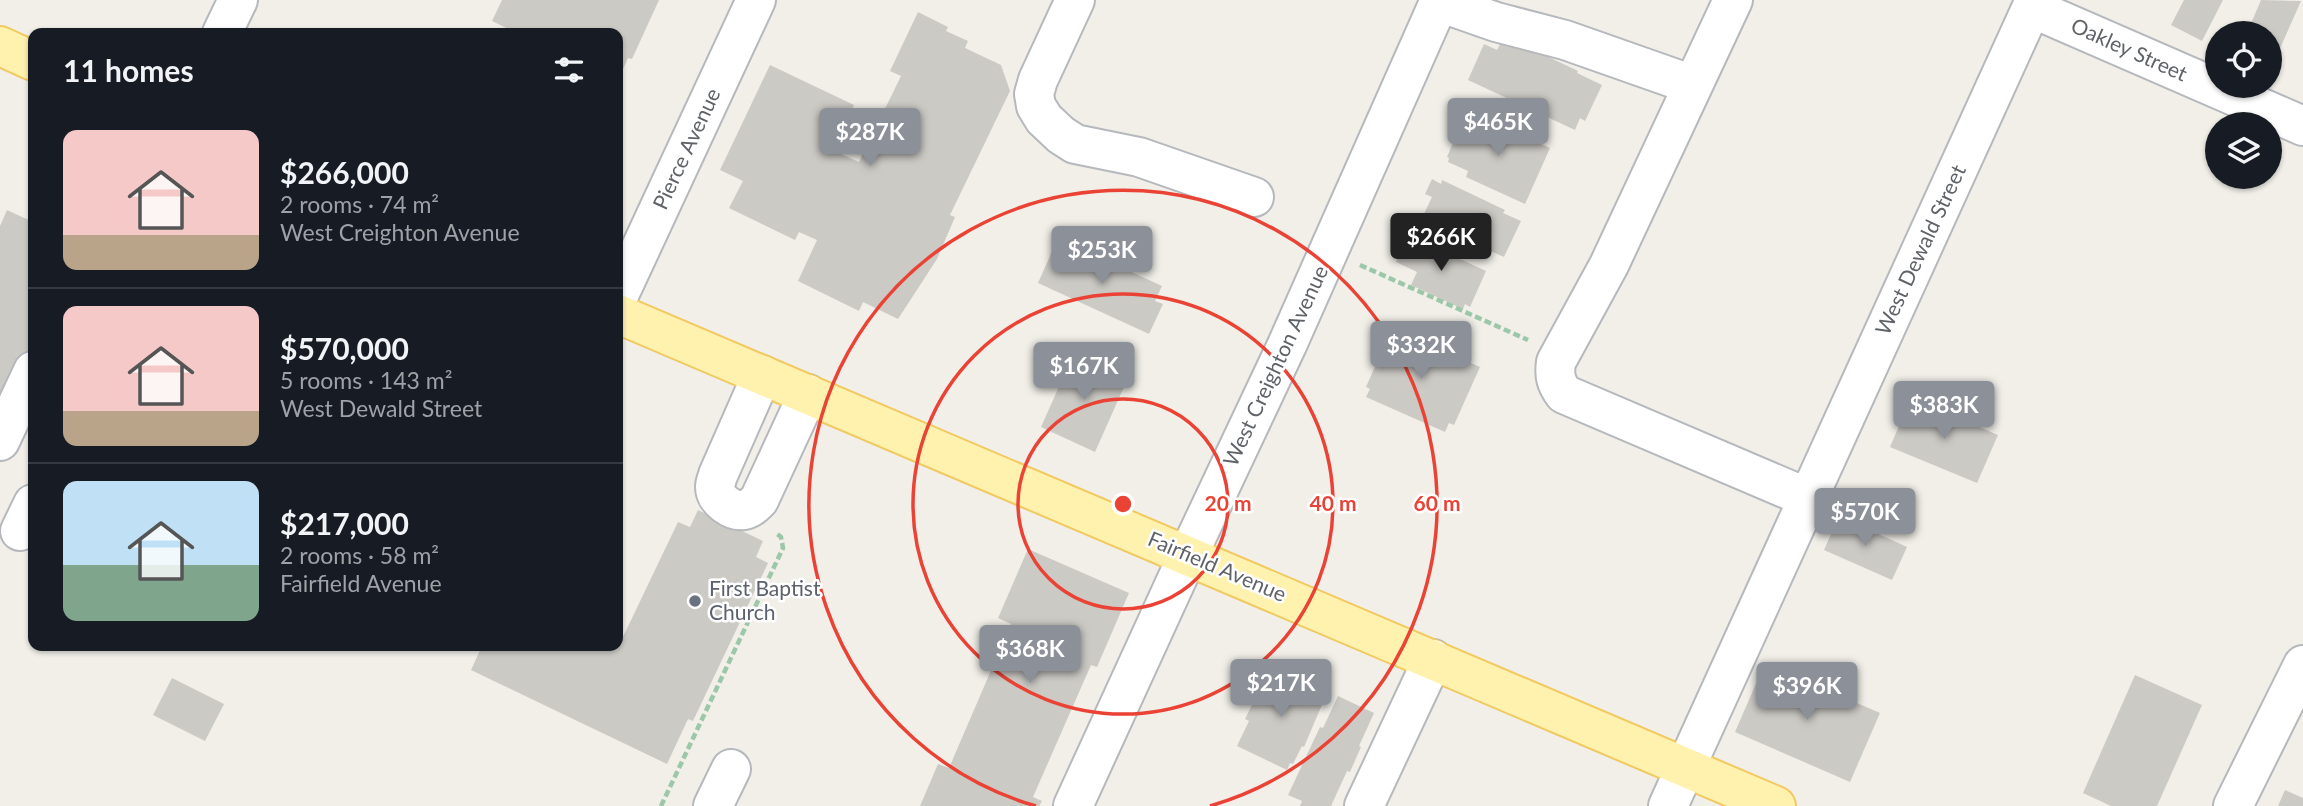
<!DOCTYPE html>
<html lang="en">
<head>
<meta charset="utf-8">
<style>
	:root { --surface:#171b24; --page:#20242c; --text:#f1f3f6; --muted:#9ea1a6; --line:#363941; --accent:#8c9099 }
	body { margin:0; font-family:Lato,sans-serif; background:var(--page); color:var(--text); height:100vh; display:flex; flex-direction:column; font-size:26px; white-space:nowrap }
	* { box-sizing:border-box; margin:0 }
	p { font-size:23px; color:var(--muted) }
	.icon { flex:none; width:38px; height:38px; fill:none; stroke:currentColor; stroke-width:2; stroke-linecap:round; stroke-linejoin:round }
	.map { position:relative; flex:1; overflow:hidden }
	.details { position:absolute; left:28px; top:28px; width:595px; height:623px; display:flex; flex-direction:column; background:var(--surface); border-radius:14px; box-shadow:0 2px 5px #0004 }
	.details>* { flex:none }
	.tools { position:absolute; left:2205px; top:21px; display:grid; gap:14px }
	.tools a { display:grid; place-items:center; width:77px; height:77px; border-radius:50%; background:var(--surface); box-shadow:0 2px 5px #0004; font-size:35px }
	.price { position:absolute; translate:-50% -60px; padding:0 16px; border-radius:7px; background:var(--accent); color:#fff; font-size:23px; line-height:46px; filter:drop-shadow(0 2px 4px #0008) }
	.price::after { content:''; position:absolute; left:50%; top:42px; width:21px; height:16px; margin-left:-10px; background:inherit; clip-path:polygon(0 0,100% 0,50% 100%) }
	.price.selected { background:#222; color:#fff }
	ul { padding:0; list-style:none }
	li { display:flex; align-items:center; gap:21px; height:175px; padding:0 35px }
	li+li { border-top:2px solid var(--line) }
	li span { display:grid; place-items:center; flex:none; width:196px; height:140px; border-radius:14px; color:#555 }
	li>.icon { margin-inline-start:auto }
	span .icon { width:84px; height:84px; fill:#fffc; stroke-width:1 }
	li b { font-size:30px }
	h2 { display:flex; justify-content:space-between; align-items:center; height:84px; padding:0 35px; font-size:30px }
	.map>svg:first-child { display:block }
	.building { fill:#cccac5 }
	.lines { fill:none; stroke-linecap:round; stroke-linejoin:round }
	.minor-casing { stroke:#b5b8bc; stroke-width:42 }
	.major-casing { stroke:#f2c960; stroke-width:42 }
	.path { stroke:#9cc7a9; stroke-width:4.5; stroke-dasharray:7 3.5; stroke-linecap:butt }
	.minor { stroke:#fff; stroke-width:38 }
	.major { stroke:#fff2af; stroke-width:38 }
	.ring { fill:none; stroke:#ea4335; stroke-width:3.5 }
	.worship-dot { fill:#6b7280; stroke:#fff; stroke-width:2.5 }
	.labels { text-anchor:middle; stroke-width:5; stroke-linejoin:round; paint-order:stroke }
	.street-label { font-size:21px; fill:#5f6368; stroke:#fff }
	.worship-label { font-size:21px; fill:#5b616d; stroke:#fff; text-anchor:start }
	.centre { fill:#ea4335; stroke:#fff; stroke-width:3.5 }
	.ring-label { font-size:21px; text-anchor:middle; font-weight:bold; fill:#ea4335; stroke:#fff; stroke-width:5; stroke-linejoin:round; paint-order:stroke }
</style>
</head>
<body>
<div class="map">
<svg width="2303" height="806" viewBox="0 0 2303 806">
	<rect width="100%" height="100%" fill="#f1efe8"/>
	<path class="building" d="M502,0h157l-27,59 -4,-1 -10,22v-47h-101l-25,-12z
		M2184,0h39l-21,41 -31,-16z
		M2261,0l40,1 -31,70v-38h-23z
		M918,12l30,15 -2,4 22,10 -3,7 36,17 9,26 -60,124 5,2 -18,42 -39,60 -35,-17 -4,9 -61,-30 19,-41 -18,-8 -4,8 -66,-32 14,-27 -23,-11 50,-105 84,40 -22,45 27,12 42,-86 -11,-5z
		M1504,36l74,35 -1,2 25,12 -17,36 -5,-3 -5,12 -107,-50 16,-36 13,6z
		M1467,119l20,8 3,-7 60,28 -25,56 -59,-27 2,-6 -20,-9 1,-4 -2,-1 14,-33 3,1z
		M1432,179l9,5 1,-4 63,30 -2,3 18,8 -17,36 -18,-8 -1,4 -32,-15 3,-6 -33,-16 9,-19 -7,-3z
		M7,210l26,12v126l-33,75v-197z
		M1408,235l78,36 -16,36 -5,-3 -2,5 -52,-24 6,-13 -21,-10z
		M1058,238l104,48 -7,15 8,3 -14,30 -111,-51z
		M1392,328l88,39 -26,58 -5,-2 -4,9 -79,-35 4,-8 -4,-2z
		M1074,353l54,25 -33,74 -54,-25z
		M1911,398l87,37 -21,48 -87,-36z
		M698,510l65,31 -7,16 12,6 -75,158 -5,-2 -21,45 -196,-94 11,-24h136v-7l3,2 57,-119 12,5z
		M1839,516l68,31 -15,33 -68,-30z
		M1028,549l101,44 -32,74 -6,-2 -58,132 9,4 -3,5h-119l18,-42 11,4 62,-144 -13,-6z
		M1765,663l115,50 -30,69 -115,-50z
		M1274,667l47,23 -3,7 6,3 -20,47 -2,-1 -9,18 -3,-1 -3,7 -50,-24 12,-25 -4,-2 23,-47 3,2z
		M2135,675l67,30 -45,101h-46l-28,-13z
		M172,678l52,26 -19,37 -52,-26z
		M1338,696l36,17 -15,33 2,1 -11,25 -3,-1 -16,35h-31l2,-5 -14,-6 32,-68 3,1z
		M2285,790l18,8v8h-25z"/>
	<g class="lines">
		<g class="minor-casing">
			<path id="minor" d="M1075,0l-37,80 -4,14 2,12 8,13 17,16 14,9 64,13 115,40
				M1733,0l-124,265 -53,97c-2,14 0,21 8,32l244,104
				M1439,2l57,20 69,18 128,45
				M2032,8l271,118
				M222,33l16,-33
				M618,297l138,-297
				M762,375l-44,100c-1,4 -3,8 -3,12 0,13 17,25 29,23 6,-1 11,-6 15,-10l49,-106
				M0,441l33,-70
				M20,531l13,-27
				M713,806l18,-37
				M1073,806l115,-251 99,-210 153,-345
				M1364,806l69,-147
				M1668,806l367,-806
				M2233,806l70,-141"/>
		</g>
		<g class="major-casing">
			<path id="major" d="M0,46l33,15
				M618,314l1158,492"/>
		</g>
		<path class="path" d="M1360,265l168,75
			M661,806l122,-258 -2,-11 -5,-4"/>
		<use href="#minor" class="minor"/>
		<use href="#major" class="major"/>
	</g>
	<g class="ring">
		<circle cx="1123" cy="504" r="105"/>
		<circle cx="1123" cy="504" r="210"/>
		<path d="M1036 806A314 314 0 1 1 1210 806"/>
	</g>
	<circle class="worship-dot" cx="695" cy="601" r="7"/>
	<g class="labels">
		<g class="street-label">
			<text transform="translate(2129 50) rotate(24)" y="7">Oakley Street</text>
			<text transform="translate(687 149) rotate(-65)" y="7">Pierce Avenue</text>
			<text transform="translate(1921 250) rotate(-65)" y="7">West Dewald Street</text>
			<text transform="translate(1276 366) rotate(-65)" y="7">West Creighton Avenue</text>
			<text transform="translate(1217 567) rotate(23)" y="7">Fairfield Avenue</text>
		</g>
		<g class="worship-label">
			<text x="709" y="596">First Baptist<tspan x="709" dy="24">Church</tspan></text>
		</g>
	</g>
	<circle cx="1123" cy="504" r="10" class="centre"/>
	<g class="ring-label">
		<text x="1228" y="511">20 m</text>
		<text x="1333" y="511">40 m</text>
		<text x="1437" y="511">60 m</text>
	</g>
</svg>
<div class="tools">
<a><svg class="icon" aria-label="locate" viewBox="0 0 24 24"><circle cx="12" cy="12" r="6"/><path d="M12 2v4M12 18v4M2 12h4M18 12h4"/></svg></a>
<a><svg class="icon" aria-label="layers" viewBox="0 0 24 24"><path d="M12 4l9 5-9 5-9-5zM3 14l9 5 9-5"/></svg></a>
</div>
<b class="price" style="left:1498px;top:158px">$465K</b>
<b class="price" style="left:870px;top:168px">$287K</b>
<b class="price selected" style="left:1441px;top:273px">$266K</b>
<b class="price" style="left:1102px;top:286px">$253K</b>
<b class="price" style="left:1421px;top:381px">$332K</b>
<b class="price" style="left:1084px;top:402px">$167K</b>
<b class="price" style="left:1944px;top:441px">$383K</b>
<b class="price" style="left:1865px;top:548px">$570K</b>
<b class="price" style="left:1030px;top:685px">$368K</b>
<b class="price" style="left:1281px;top:719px">$217K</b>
<b class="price" style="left:1807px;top:722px">$396K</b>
<section class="details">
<h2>11 homes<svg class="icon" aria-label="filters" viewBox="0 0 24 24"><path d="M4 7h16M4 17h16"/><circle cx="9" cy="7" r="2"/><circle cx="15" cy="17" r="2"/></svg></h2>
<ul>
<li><span style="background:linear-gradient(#f6c9c9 75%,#b9a48a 0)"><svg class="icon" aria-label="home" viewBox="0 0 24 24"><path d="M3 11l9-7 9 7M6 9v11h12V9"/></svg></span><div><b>$266,000</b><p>2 rooms · 74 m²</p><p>West Creighton Avenue</p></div></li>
<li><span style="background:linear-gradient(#f6c9c9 75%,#b9a48a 0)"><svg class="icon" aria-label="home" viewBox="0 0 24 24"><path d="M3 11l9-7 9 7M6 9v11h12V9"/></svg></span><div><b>$570,000</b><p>5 rooms · 143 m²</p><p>West Dewald Street</p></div></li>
<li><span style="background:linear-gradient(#bfe0f5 60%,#7fa58c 0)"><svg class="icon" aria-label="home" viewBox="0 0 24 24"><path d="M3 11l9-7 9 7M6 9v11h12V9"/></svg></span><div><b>$217,000</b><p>2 rooms · 58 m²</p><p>Fairfield Avenue</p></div></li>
</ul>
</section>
</div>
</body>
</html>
